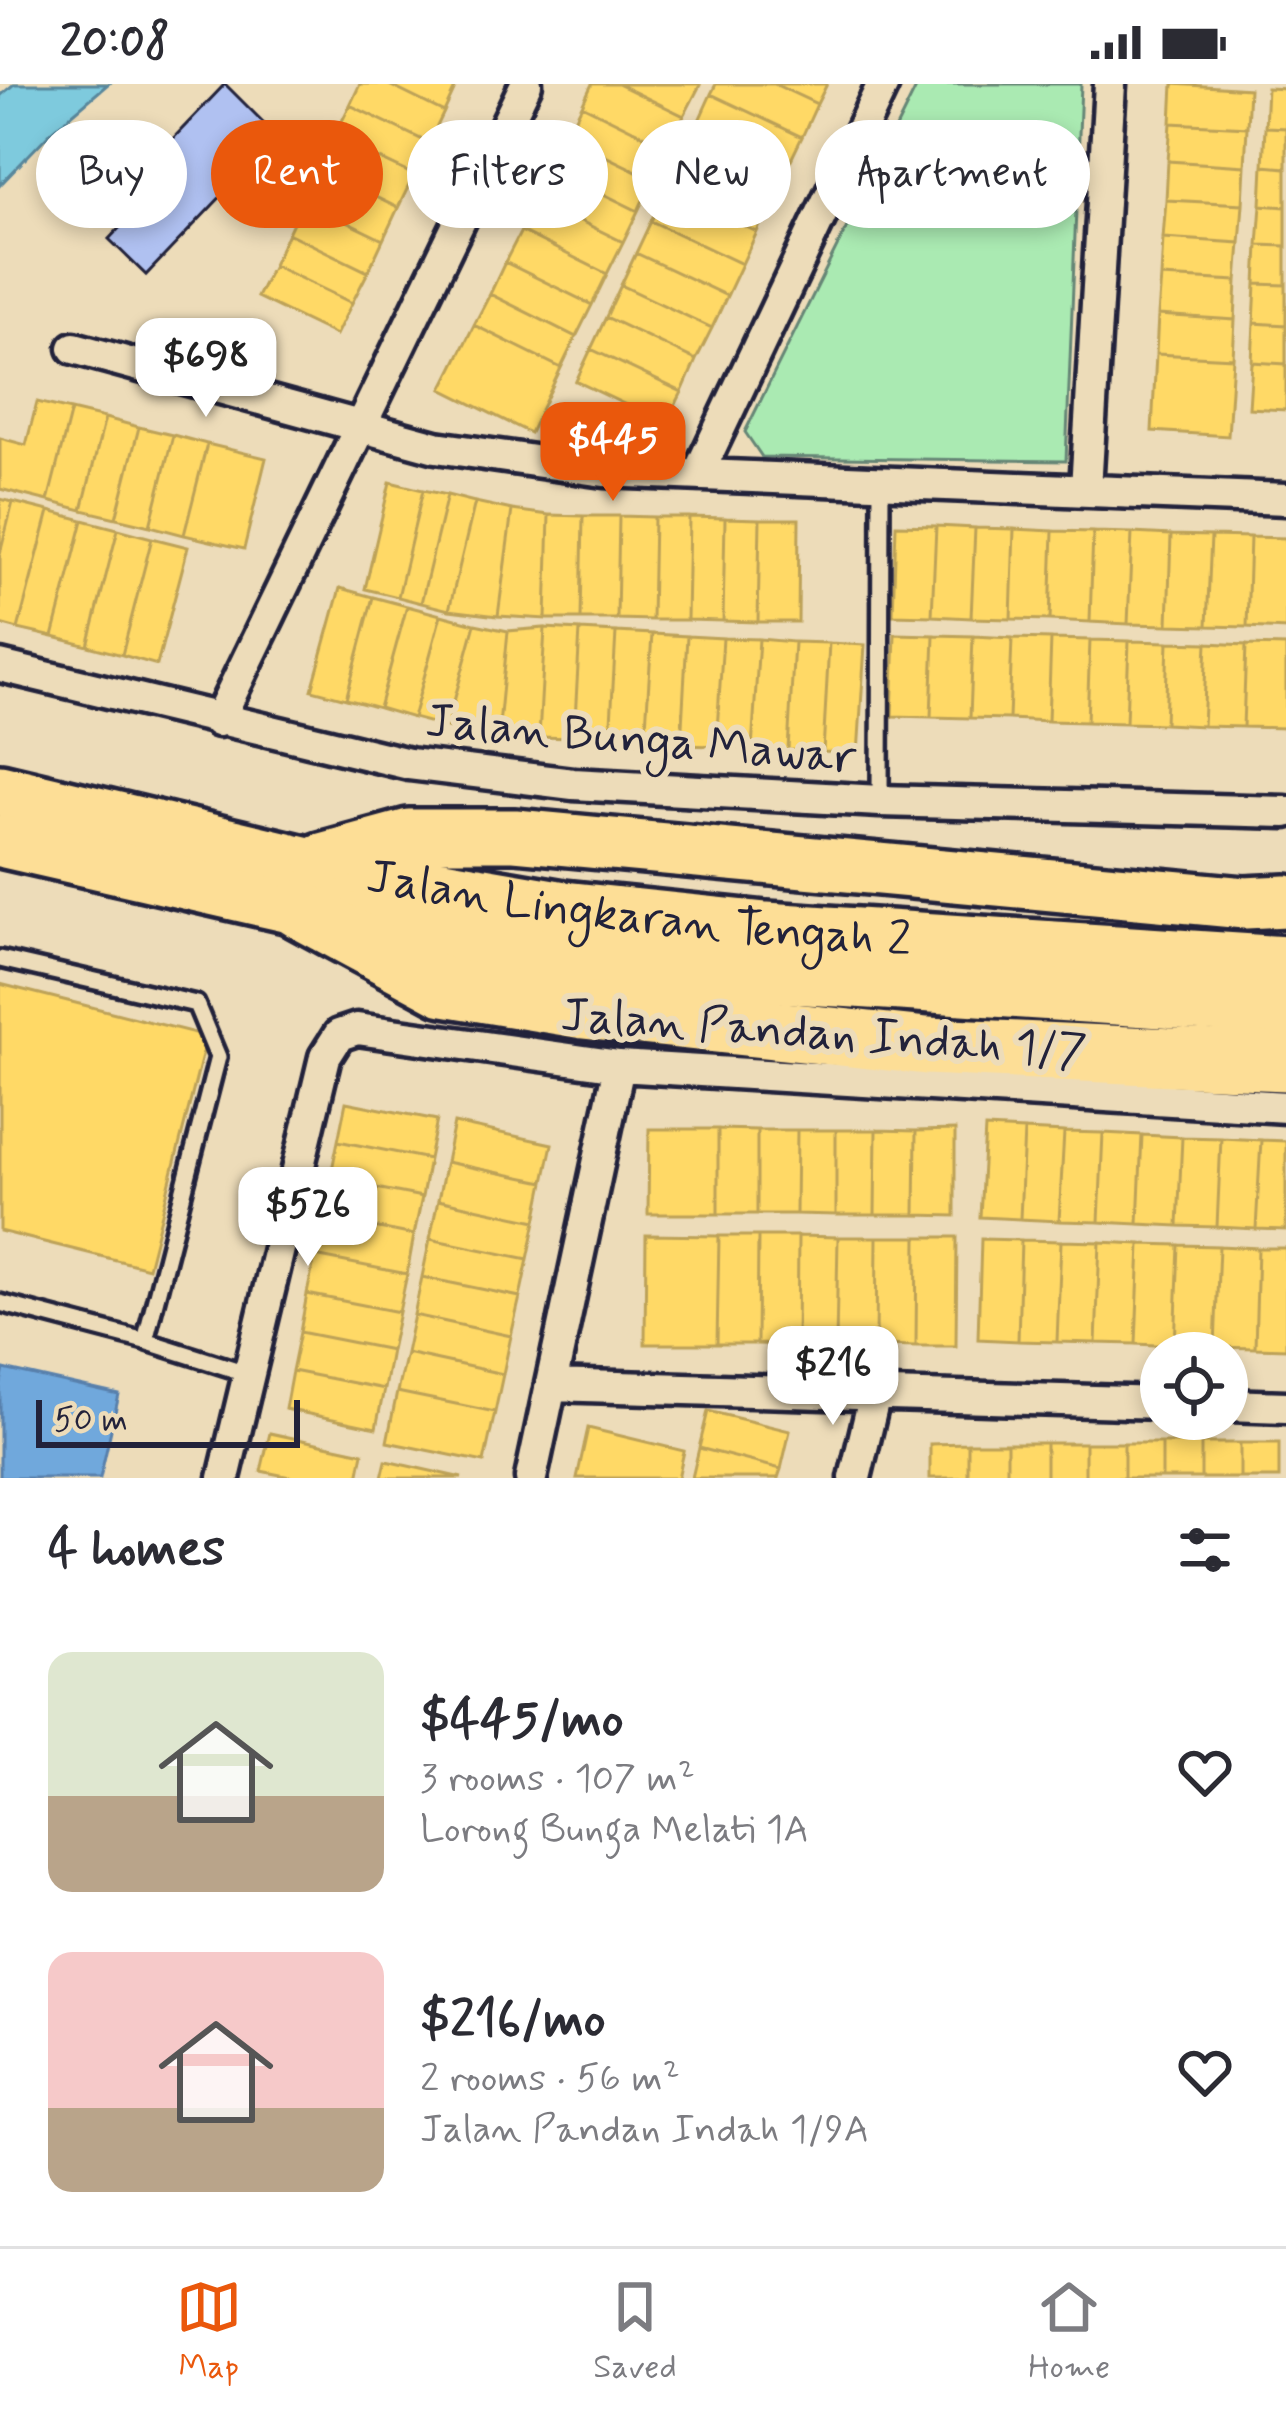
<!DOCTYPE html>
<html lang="en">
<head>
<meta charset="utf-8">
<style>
	:root { --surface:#fff; --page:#f7f7f7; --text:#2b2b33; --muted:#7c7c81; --line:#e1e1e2; --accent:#ea580c }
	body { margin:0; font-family:Mynerve,sans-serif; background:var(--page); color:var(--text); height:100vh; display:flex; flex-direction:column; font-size:45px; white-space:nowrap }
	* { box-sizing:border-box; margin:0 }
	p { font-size:39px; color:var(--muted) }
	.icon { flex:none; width:66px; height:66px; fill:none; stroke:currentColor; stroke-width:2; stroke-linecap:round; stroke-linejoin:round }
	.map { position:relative; height:1394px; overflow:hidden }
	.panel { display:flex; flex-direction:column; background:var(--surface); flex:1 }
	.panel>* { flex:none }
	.top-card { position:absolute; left:36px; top:36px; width:1215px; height:108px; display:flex; gap:24px }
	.controls { position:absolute; left:1140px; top:1248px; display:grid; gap:24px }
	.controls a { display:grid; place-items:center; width:108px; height:108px; border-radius:50%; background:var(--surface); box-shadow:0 6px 18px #0003; font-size:60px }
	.scale { position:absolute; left:36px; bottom:30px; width:264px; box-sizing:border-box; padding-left:12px; border:6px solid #22223b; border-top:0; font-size:33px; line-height:42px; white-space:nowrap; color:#22223b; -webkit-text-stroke:9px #eddcb9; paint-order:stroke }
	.price { position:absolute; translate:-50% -102px; padding:0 27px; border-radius:24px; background:#fff; color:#222; font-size:39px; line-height:78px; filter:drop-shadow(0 3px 6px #0008) }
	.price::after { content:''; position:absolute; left:50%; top:72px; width:36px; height:27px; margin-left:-18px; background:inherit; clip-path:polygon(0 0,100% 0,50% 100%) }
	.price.selected { background:var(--accent); color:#fff }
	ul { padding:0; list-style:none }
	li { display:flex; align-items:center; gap:36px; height:300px; padding:0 48px }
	li span { display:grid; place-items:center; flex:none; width:336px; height:240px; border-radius:24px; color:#555 }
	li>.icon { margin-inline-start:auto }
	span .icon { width:144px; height:144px; fill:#fffc; stroke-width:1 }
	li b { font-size:51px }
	h2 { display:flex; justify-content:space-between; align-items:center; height:144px; padding:0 48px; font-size:51px }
	.chip { padding:0 42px; border-radius:54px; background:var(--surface); box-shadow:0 6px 18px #0003; font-size:42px; line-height:108px }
	.chip.selected { background:var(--accent); color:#fff }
	.status { display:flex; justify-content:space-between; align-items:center; height:84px; padding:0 60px; background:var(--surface); direction:ltr }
	.status svg { height:33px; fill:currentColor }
	.dock { display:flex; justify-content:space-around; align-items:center; height:168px; border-top:3px solid var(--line); background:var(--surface); font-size:33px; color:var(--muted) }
	.dock a { display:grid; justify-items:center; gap:6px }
	.dock .selected { color:var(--accent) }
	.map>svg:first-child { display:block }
	.green { fill:#aaeab2; stroke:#668676; stroke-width:3 }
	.water { fill:#7ecadd; stroke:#59879c; stroke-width:3 }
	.homes { fill:#ffd966; stroke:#bda259; stroke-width:3 }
	.schools { fill:#6fa8dc; stroke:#5880ac; stroke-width:3 }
	.building { fill:#b0c1f1; stroke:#22223b; stroke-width:3 }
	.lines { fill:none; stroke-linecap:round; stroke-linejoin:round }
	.service-casing { stroke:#22223b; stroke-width:24 }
	.minor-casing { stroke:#22223b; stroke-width:39 }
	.trunk-casing { stroke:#22223b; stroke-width:60 }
	.motorway-casing { stroke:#22223b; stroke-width:66 }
	.service { stroke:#eddcb9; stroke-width:15 }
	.minor { stroke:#eddcb9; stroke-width:30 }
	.trunk { stroke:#fdde96; stroke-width:51 }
	.motorway { stroke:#fdde96; stroke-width:57 }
	.labels { text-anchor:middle; stroke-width:12; stroke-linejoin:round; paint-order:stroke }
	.street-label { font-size:48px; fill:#22223b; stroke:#eddcb9 }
</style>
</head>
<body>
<div class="status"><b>20:08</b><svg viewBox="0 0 49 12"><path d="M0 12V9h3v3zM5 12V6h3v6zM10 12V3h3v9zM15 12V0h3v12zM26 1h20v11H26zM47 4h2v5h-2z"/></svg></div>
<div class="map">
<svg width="1286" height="1394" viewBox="0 0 1286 1394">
	<rect width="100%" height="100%" fill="#eddcb9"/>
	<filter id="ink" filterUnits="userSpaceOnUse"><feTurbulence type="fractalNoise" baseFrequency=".00833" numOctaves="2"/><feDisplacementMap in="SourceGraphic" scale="24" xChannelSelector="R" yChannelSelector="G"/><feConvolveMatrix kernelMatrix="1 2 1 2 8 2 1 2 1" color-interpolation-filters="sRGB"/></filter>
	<g filter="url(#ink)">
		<path class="green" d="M918,0h163l-15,377 -304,-4 -17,-25z"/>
		<path class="water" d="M14,0h94l-58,49 -50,52v-89z"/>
		<path class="homes" d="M360,0h27l57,28 -15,31 -79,-38z
			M387,0h70l-13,28z
			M592,0h26l66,32 -15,32 -87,-43z
			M618,0h80l2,1 -16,31z
			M716,0h58l43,20 -15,33 -91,-43z
			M774,0h53l-10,20z
			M1173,0l76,5 -2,38 -76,-4z
			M1267,4l19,1v39l-21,-1z
			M711,10l91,43 -15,31 -90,-43z
			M350,21l79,38 -15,32 -80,-38z
			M582,21l87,43 -16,31 -87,-42z
			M1171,39l76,4 -2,39 -77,-5z
			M697,41l90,43 -16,32 -90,-43z
			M1265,43l21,1v40l-23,-2z
			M334,53l80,38 -16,33 -80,-39z
			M566,53l87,42 -15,32 -87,-43z
			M681,73l90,43 -14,32 -91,-43z
			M1168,77l77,5 -2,38 -77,-4z
			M1263,82l23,2v39l-25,-2z
			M551,84l87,43 -15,31 -87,-43z
			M318,85l80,39 -15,32 -80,-39z
			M666,105l91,43 -15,32 -91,-43z
			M536,115l87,43 -16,32 -86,-43z
			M1166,116l77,4 -3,39 -77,-5z
			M303,117l80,39 -15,32 -80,-39z
			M1261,121l25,2v39l-28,-1z
			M651,137l91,43 -15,32 -91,-43z
			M521,147l86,43 -15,31 -87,-43z
			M288,149l80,39 -16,31 -79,-38z
			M1163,154l77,5 -3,38 -76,-4z
			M1258,161l28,1v39l-30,-1z
			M636,169l91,43 -15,32 -91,-43z
			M505,178l87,43 -16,32 -86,-43z
			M273,181l79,38 -16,32 -79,-38z
			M1161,193l76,4 -2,39 -77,-5z
			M1256,200l30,1v40l-32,-2z
			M621,201l91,43 -16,32 -90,-43z
			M490,210l86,43 -15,31 -87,-43z
			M1158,231l77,5 -2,38 -77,-4z
			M606,233l90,43 -14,32 -91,-43z
			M1254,239l32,2v39l-34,-2z
			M474,241l87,43 -31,65 -88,-44z
			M591,265l91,43 -16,32 -90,-43z
			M1156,270l77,4 -5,78 -76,-5z
			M1252,278l34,2v46l-37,-2z
			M37,318l34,8 -23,91 -48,-12v-51l26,7z
			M71,326l34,8 -23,92 -34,-9z
			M105,334l34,9 -23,91 -34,-8z
			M139,343l34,8 -23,91 -34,-8z
			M173,351l34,9 -23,91 -34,-9z
			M207,360l59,14 -22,91 -60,-14z
			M390,398l33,8 -25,107 -33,-8z
			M423,406l24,5 -26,108 -23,-6z
			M447,411l28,7 -26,108 -28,-7z
			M0,415l13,3 -13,52z
			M13,418l36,9 -31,118 -18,-5v-70z
			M475,418l37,8 -14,106 -49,-6z
			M512,426l37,5 -3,104 -48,-3z
			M49,427l34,9 -30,117 -35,-8z
			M549,431l34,1 -2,103h-35z
			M583,432h36l-2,103h-36z
			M619,432l35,1 -2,103 -35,-1z
			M654,433h35l-2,103h-35z
			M689,433l36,1 -2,103 -36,-1z
			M725,434l35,1 -2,103 -35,-1z
			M760,435h39l-1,103h-40z
			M83,436l35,9 -30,117 -35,-9z
			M896,441l40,1 -4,90 -39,-1z
			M936,442l39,2 -4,90 -39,-2z
			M975,444l39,1 -3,90 -40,-1z
			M118,445l34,9 -30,117 -34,-9z
			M1014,445l39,2 -3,89 -39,-1z
			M1053,447l40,1 -3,90 -40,-2z
			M1093,448l39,1 -4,91 -38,-2z
			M1132,449l39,2 -3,90 -40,-1z
			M1171,451l40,1 -4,90 -39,-1z
			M1211,452l39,1 -3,90 -40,-1z
			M1250,453l36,1v91l-39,-2z
			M152,454l36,9 -31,118 -35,-10z
			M340,504l33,9 -27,102 -34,-9z
			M373,513l34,9 -28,102 -33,-9z
			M407,522l34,9 -28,103 -34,-10z
			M441,531l34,9 -28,103 -34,-9z
			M475,540l33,7 -10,105 -51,-9z
			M545,544l-6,109 -41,-1 10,-105z
			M545,544l35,2 -6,108 -35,-1z
			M580,546l36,2 -6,109 -36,-3z
			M616,548l36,2 -7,108 -35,-1z
			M652,550l35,2 -6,109 -36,-3z
			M895,550l39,1 -3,82 -39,-1z
			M934,551l39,1 -3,82 -39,-1z
			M687,552l36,2 -7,108 -35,-1z
			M973,552l39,2 -3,81 -39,-1z
			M723,554l36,1 -7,110 -36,-3z
			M1012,554l39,1 -3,82 -39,-2z
			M759,555l35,3 -6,108 -36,-1z
			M1051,555l39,1 -3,82 -39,-1z
			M1090,556l39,1 -3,82 -39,-1z
			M1129,557l39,1 -3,82 -39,-1z
			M794,558l35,1 -6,109 -35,-2z
			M1168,558l39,1 -4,83 -38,-2z
			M829,559l36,2 -7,109 -35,-2z
			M1207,559l39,2 -3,82 -40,-1z
			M1246,561l40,1v82l-43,-1z
			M0,900l207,52 -59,232 -148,-37z
			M346,1018l91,18 -8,39 -91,-18z
			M454,1039l98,21 -8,38 -98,-20z
			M985,1044l39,2 -4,89 -40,-2z
			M649,1045h69v85h-70z
			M718,1045l39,1v84h-39z
			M757,1046h40l-1,84h-39z
			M797,1046h39v85l-40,-1z
			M836,1046h40l-1,85h-39z
			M876,1046l40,1 -1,84h-40z
			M955,1046v86l-40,-1 1,-84z
			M1024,1046l40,2 -5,89 -39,-2z
			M1064,1048l39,1 -4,89 -40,-1z
			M1103,1049l39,2 -4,89 -39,-2z
			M1142,1051l40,2 -4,89 -40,-2z
			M1182,1053l39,1 -4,89 -39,-1z
			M1221,1054l40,2 -5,89 -39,-2z
			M1261,1056l25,1v89l-30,-1z
			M338,1057l91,18 -7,38 -92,-18z
			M446,1078l98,20 -8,39 -98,-21z
			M330,1095l92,18 -8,38 -91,-18z
			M438,1116l98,21 -8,38 -98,-20z
			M323,1133l91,18 -7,39 -92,-18z
			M646,1151l73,1 -2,108h-72z
			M719,1152h39l-1,108h-40z
			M758,1152h40l-1,109 -40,-1z
			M798,1152l40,1 -2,108h-39z
			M838,1153h39l-1,108h-40z
			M877,1153h40l-1,109 -40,-1z
			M917,1153h40l-1,109h-40z
			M430,1155l98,20 -8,38 -98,-20z
			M981,1155l40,1 -3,101 -40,-2z
			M1021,1156l40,1 -4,101 -39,-1z
			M1061,1157l39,1 -4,101 -39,-1z
			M1100,1158l40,2 -4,100 -40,-1z
			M1140,1160l39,1 -4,101 -39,-2z
			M1179,1161l40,1 -4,101 -40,-1z
			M1219,1162l39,2 -3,100 -40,-1z
			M1258,1164h28v101l-31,-1z
			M315,1172l92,18 -8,38 -92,-18z
			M422,1193l98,20 -9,39 -97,-21z
			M307,1210l92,18 -8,38 -91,-18z
			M414,1231l97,21 -8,38 -97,-21z
			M300,1248l91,18 -7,39 -92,-18z
			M406,1269l97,21 -8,38 -98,-20z
			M292,1287l92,18 -8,39 -91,-19z
			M397,1308l98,20 -11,50 -97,-20z
			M708,1327l82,20 -9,38 -82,-21z
			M588,1344l96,23 -6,27h-101z
			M270,1349l93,20 -5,25h-63l-34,-7z
			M968,1359v35h-38v-34z
			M968,1359h39v35h-39z
			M1007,1359h39v35h-39z
			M1046,1359h39v35h-39z
			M1085,1359h39v35h-39z
			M1124,1359h38v35h-38z
			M1162,1359h39v35h-39z
			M1201,1359h39v35h-39z
			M1240,1359h39v35h-39z
			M699,1364l82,21 -3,9h-86z
			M386,1377l76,17h-80z"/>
		<path class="schools" d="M4,1285l115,26 -19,83h-100v-90z"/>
		<path class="building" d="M225,0l40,40 -26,27 13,13 -106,111 -37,-36 72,-76 -16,-16z"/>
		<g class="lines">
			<g class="service-casing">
				<path id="service" d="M880,717l1,-318
					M0,875l196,45 22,53 -73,284
					M0,1219l145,38 104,33"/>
			</g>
			<g class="minor-casing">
				<path id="minor" d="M74,264l362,99 168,24 682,28
					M698,390l185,-390
					M1086,405l24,-405
					M0,582l409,98 164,20 307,17 406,11
					M218,637l308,-637
					M551,1301l610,18
					M1227,1321l59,2
					M224,1394l101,-421 14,-22 18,-6 262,37 667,41
					M531,1394l88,-412
					M855,1394l20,-84"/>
			</g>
			<g class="trunk-casing">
				<g id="trunk">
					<path id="s1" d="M0,706l308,73 256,44 202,21 520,34"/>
					<path d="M0,757l299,68 255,47 208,20 524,34"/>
					<path d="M321,775l88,-24h106l730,68 41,-2"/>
				</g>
			</g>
			<g class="motorway-casing">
				<path id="motorway" d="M299,825l145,78 139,23 344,36 359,16"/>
			</g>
			<use href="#service" class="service"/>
			<use href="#minor" class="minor"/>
			<use href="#trunk" class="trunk"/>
			<use href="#motorway" class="motorway"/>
		</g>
	</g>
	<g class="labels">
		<g class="street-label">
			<text transform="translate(641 653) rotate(5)" y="17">Jalan Bunga Mawar</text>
			<text dy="17" stroke="none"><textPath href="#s1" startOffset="651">Jalan Lingkaran Tengah 2</textPath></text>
			<text transform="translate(824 947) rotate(4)" y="17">Jalan Pandan Indah 1/7</text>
		</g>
	</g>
</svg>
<div class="controls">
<a><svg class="icon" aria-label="locate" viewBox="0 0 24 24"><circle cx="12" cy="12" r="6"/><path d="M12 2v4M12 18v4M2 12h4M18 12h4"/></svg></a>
</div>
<div class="scale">50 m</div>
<b class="price" style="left:206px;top:336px">$698</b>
<b class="price selected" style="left:613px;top:420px">$445</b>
<b class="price" style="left:308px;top:1185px">$526</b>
<b class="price" style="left:833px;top:1344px">$216</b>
<div class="top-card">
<a class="chip">Buy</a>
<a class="chip selected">Rent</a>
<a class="chip">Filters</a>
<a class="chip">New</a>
<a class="chip">Apartment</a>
</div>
</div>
<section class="panel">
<h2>4 homes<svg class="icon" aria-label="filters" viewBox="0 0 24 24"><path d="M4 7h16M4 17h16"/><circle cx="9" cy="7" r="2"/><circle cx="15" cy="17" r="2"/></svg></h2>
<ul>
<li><span style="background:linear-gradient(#dfe7d0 60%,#b9a48a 0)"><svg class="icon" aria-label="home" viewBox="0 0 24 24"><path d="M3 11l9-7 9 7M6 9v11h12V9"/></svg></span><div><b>$445/mo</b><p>3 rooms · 107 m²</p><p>Lorong Bunga Melati 1A</p></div><svg class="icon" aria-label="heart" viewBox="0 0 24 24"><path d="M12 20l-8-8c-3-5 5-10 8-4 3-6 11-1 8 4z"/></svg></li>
<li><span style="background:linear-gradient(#f6c9c9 65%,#b9a48a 0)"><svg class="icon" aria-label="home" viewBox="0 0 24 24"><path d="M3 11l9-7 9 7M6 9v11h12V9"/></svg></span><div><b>$216/mo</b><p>2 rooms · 56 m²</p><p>Jalan Pandan Indah 1/9A</p></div><svg class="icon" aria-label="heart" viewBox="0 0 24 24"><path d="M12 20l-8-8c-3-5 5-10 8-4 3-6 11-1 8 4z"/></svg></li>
</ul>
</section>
<nav class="dock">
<a class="selected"><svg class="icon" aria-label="map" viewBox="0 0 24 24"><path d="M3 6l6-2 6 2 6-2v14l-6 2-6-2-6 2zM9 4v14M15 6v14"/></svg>Map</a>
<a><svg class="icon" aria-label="saved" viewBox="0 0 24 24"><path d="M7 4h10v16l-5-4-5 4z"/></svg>Saved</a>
<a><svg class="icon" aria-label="home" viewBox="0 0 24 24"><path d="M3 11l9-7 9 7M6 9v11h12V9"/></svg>Home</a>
</nav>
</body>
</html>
